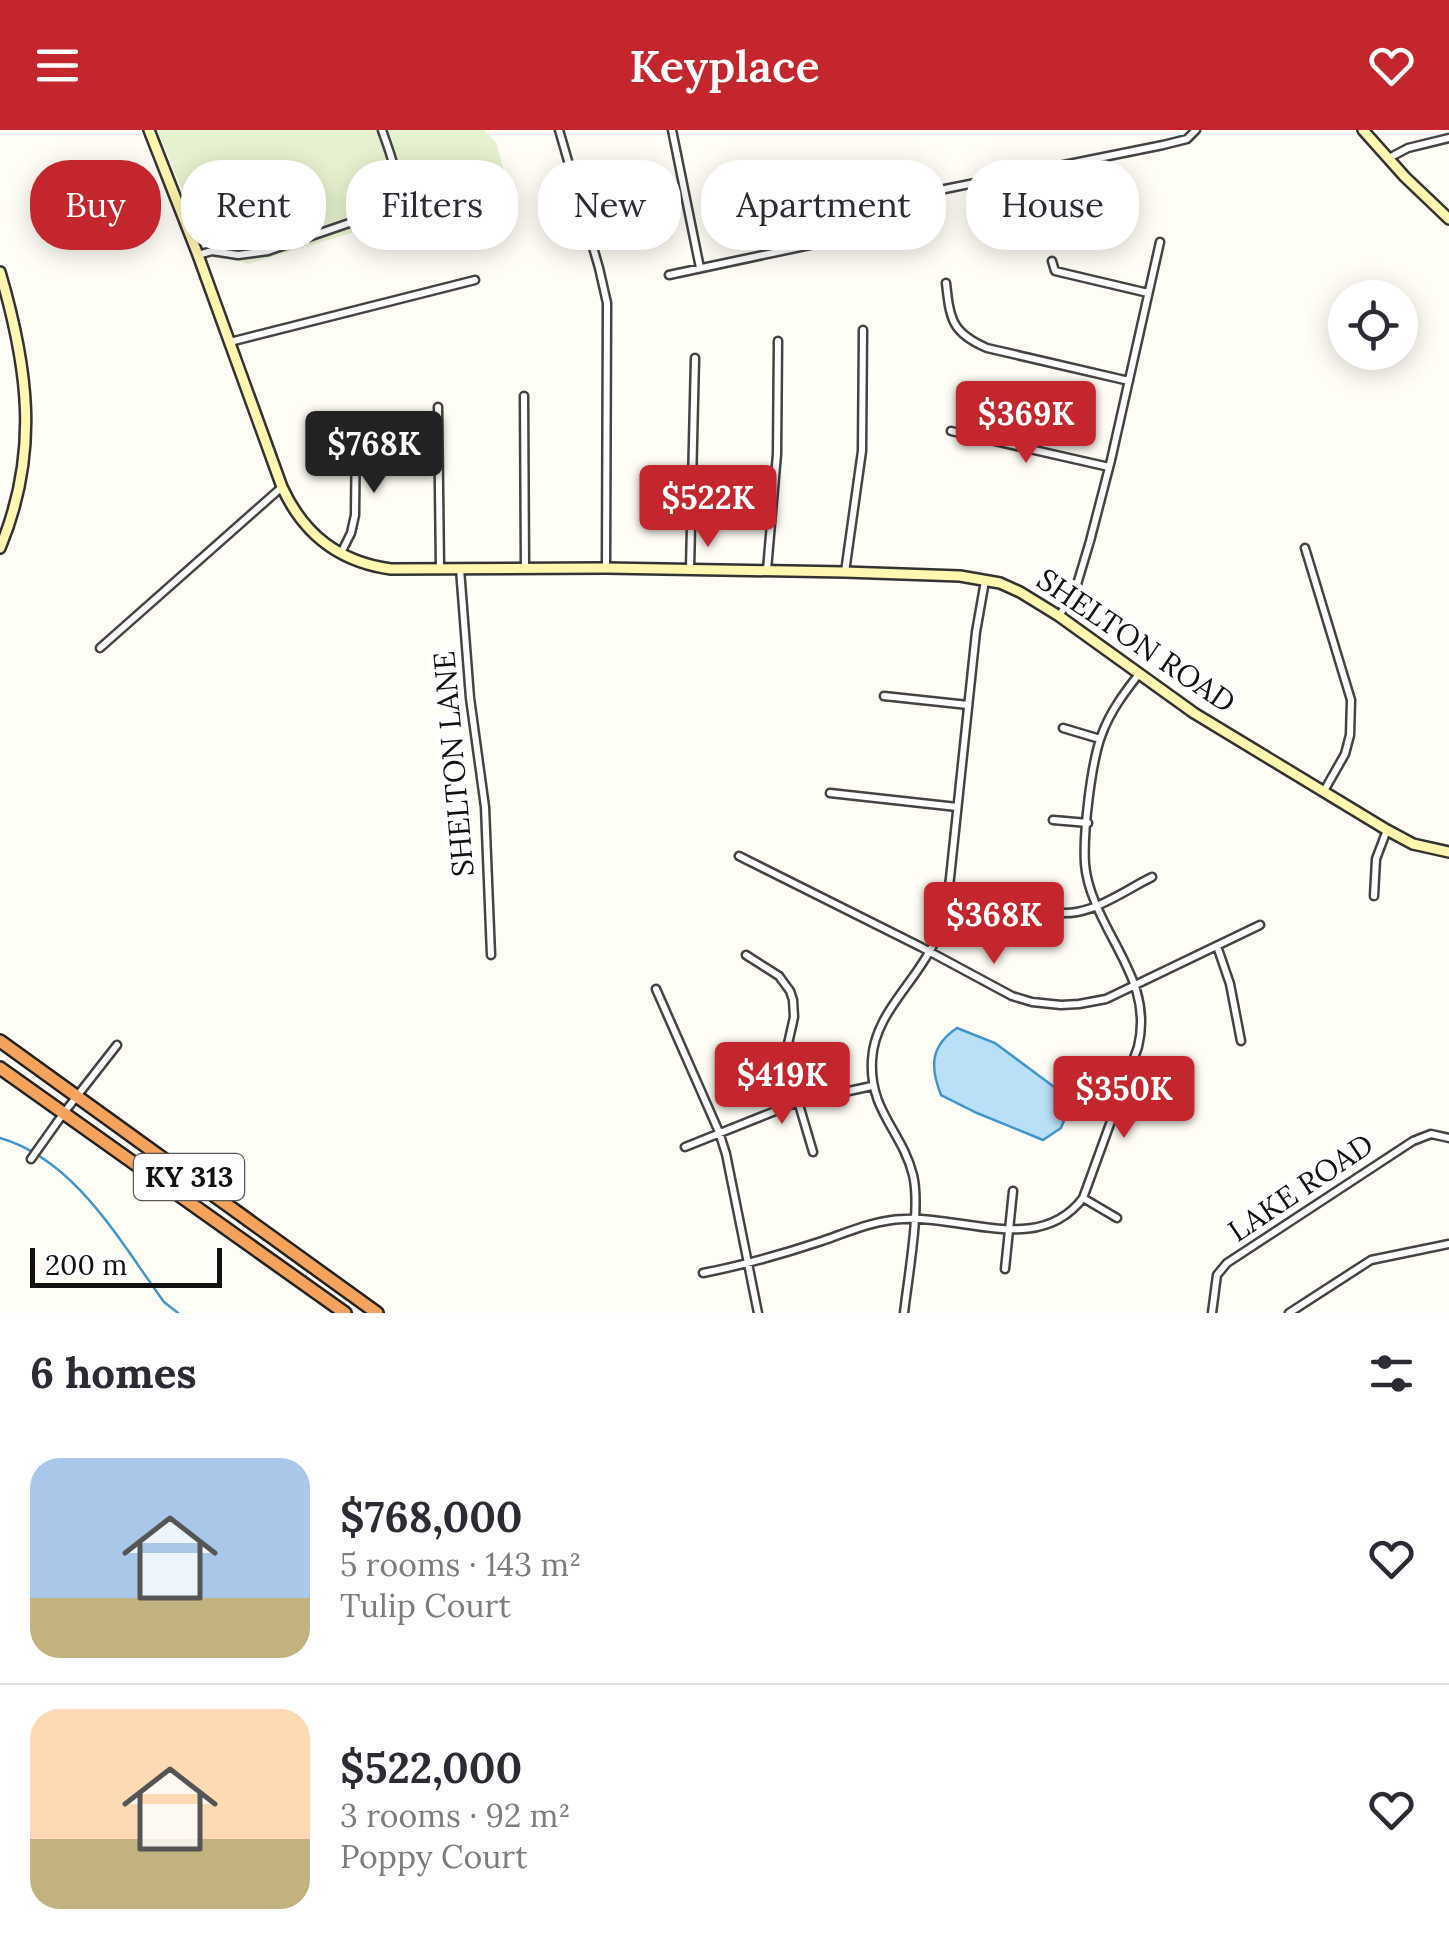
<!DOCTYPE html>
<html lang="en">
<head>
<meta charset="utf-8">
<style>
	:root { --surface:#fff; --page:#f2f2f3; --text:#2b2b33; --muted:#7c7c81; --line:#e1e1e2; --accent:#c4262e }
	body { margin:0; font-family:Lora,serif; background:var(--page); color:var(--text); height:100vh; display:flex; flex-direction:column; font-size:38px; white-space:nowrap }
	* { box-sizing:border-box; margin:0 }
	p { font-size:32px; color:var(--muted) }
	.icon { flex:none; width:55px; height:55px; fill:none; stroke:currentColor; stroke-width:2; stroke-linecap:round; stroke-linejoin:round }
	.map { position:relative; height:1183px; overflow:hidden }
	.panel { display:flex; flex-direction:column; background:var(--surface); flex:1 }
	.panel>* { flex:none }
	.guide { position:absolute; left:30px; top:30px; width:1390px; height:90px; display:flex; gap:20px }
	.tools { position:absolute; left:1328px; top:150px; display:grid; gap:20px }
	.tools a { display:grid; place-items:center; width:90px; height:90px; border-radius:50%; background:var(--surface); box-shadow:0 5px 25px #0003; font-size:50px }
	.scale { position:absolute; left:30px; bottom:25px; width:192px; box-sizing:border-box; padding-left:10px; border:5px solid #111; border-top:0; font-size:28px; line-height:35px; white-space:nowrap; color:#111; -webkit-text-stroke:8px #fff; paint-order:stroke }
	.price { position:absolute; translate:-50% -85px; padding:0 22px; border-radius:10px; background:var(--accent); color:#fff; font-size:32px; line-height:65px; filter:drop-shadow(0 2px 5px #0008) }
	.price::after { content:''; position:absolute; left:50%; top:60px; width:30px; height:22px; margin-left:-15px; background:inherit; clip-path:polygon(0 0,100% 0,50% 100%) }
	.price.on { background:#222; color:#fff }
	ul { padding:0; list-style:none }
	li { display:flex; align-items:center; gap:30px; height:250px; padding:0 30px }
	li+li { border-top:2px solid var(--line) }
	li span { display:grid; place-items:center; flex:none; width:280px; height:200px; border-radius:30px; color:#555 }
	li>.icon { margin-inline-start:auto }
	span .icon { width:120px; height:120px; fill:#fffc; stroke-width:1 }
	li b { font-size:42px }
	h2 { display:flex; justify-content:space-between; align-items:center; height:120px; padding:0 30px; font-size:42px }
	.pill { padding:0 35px; border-radius:40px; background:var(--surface); box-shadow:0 5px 25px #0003; font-size:35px; line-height:90px }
	.pill.on { background:var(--accent); color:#fff }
	header { display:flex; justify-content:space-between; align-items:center; height:130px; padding:0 30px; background:var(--accent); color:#fff; font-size:45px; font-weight:600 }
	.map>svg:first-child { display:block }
	.pitch { fill:#e6f2cf }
	.water { fill:#b9e0f7; stroke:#3f96cf; stroke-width:2.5 }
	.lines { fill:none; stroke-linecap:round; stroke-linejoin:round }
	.stream { stroke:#3f96cf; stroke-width:2.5 }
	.street-casing { stroke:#444; stroke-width:11 }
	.secondary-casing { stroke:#333; stroke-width:14 }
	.highway-casing { stroke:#222; stroke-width:16 }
	.street { stroke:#fff; stroke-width:6 }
	.secondary { stroke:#fff6b0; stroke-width:9 }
	.highway { stroke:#f5a25d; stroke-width:11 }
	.labels { text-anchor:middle; stroke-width:10; stroke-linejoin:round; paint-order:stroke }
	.shield { fill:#fff; stroke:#585858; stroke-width:2.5 }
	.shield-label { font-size:28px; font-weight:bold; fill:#111 }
	.street-label { font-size:30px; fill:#111; stroke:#fff }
</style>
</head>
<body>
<header><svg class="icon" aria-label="menu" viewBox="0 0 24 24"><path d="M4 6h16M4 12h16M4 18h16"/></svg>Keyplace<svg class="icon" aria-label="heart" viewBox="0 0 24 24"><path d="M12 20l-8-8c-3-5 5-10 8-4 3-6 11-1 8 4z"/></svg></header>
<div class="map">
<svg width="1449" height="1183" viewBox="0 0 1449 1183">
	<rect width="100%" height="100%" fill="#fffdf5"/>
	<path class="pitch" d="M157,0h327l12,12 12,44 -260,78 -29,-9h-7l-10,-18z"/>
	<path class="water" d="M957,898l38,15 66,49 9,14 -9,22 -18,12 -66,-27 -36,-18c-11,-28 -11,-49 16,-67z"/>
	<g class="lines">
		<path class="stream" d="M0,1008c76,22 120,104 164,164l14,11"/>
		<g class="street-casing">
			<path id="street" d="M559,0l40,138 8,35 -1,265
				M672,0l28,138
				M1389,28l19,-10 41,-10
				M198,125l14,-4 26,4 30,-4 119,-41c20,-22 3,-55 -5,-80
				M1052,131l3,10 93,22
				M669,145l221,-47c17,-8 19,-27 35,-35l238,-48 24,-6 9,-9
				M946,153c4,37 6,50 41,65l142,33
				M230,212l245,-62
				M524,266l1,172
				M438,277l2,162
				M951,301l158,36
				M1305,418l46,152 -1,35 -5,19 -21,37
				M341,423l10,-20 4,-18 1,-89
				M460,439l10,129 15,109 6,148
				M690,439l5,-211
				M767,440l10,-116 1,-113
				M845,442l17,-121 1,-121
				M1059,486l16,-25 15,-50 21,-81 49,-218
				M100,518l182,-161
				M884,566l84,9
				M1063,598l37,11
				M830,663l127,14
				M1053,690l35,3
				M739,726l182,91 91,49 20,6 29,3 18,-1 27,-5 154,-74
				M1374,766l2,-37 11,-29
				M1047,780c36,13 74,-18 105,-33
				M1217,816l13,38 11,57
				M746,825l33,21 11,15 3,9 1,17 -9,40 28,95
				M656,859l63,143 7,22 32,159
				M685,1017l113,-45 74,-16
				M31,1029l32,-45 54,-69
				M1083,1068l34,20
				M1005,1139l8,-78
				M703,1143c41,-8 80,-19 119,-32 26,-9 53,-21 81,-22 60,-4 136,37 180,-21l55,-151c14,-58 -23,-95 -43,-145 -5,-12 -9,-25 -10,-38 -2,-30 6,-102 17,-130 8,-22 22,-41 37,-60
				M904,1183c4,-36 17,-105 9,-138 -11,-44 -44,-64 -41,-115 2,-45 42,-76 61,-115 11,-21 14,-43 17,-67l26,-246 9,-51
				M1212,1183l5,-38 10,-12 186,-122 18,-7 18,4
				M1289,1183l82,-53 78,-16"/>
		</g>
		<g class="secondary-casing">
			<path id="secondary" d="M149,0l49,125 84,232c22,48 57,75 109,82l215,-1 239,4 115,4 40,7 20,9 39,24 135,97 193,117 26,14 36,8
				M1363,0l42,47 44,42
				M0,142c28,95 40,181 0,276"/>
		</g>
		<g class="highway-casing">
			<path id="highway" d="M0,911l377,272
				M0,938l345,245"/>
		</g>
		<use href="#street" class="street"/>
		<use href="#secondary" class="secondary"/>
		<use href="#highway" class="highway"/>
	</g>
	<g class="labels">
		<rect class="shield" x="134" y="1024" width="110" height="46" rx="8"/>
		<g class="shield-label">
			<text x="189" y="1057">KY 313</text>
		</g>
		<g class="street-label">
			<text transform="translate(1136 511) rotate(34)" y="10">SHELTON ROAD</text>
			<text transform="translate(454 634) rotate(-95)" y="10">SHELTON LANE</text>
			<text transform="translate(1301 1058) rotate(-34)" y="10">LAKE ROAD</text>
		</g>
	</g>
</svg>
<div class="tools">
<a><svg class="icon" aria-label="locate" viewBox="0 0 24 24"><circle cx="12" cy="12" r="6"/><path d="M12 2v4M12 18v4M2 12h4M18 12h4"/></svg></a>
</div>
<div class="scale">200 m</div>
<b class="price" style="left:1026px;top:336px">$369K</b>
<b class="price on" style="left:374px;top:366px">$768K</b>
<b class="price" style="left:708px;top:420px">$522K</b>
<b class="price" style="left:994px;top:837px">$368K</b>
<b class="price" style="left:782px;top:997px">$419K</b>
<b class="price" style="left:1124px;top:1011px">$350K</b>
<div class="guide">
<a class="pill on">Buy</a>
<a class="pill">Rent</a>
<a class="pill">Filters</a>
<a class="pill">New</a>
<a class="pill">Apartment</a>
<a class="pill">House</a>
</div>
</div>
<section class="panel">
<h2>6 homes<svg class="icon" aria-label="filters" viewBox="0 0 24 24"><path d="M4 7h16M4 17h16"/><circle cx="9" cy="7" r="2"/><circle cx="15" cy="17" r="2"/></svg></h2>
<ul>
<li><span style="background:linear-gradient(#a9c7e8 70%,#c2b280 0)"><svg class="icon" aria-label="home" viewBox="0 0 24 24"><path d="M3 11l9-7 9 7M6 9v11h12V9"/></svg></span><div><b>$768,000</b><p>5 rooms · 143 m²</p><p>Tulip Court</p></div><svg class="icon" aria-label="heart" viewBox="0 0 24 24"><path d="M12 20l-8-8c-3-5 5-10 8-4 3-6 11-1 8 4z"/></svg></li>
<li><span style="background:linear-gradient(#ffd9b3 65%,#c2b280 0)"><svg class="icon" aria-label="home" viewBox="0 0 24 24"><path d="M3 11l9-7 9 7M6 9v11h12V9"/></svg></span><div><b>$522,000</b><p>3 rooms · 92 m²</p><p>Poppy Court</p></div><svg class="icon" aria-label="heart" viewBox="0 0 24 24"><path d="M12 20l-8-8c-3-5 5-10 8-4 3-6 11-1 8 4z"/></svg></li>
</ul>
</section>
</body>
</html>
